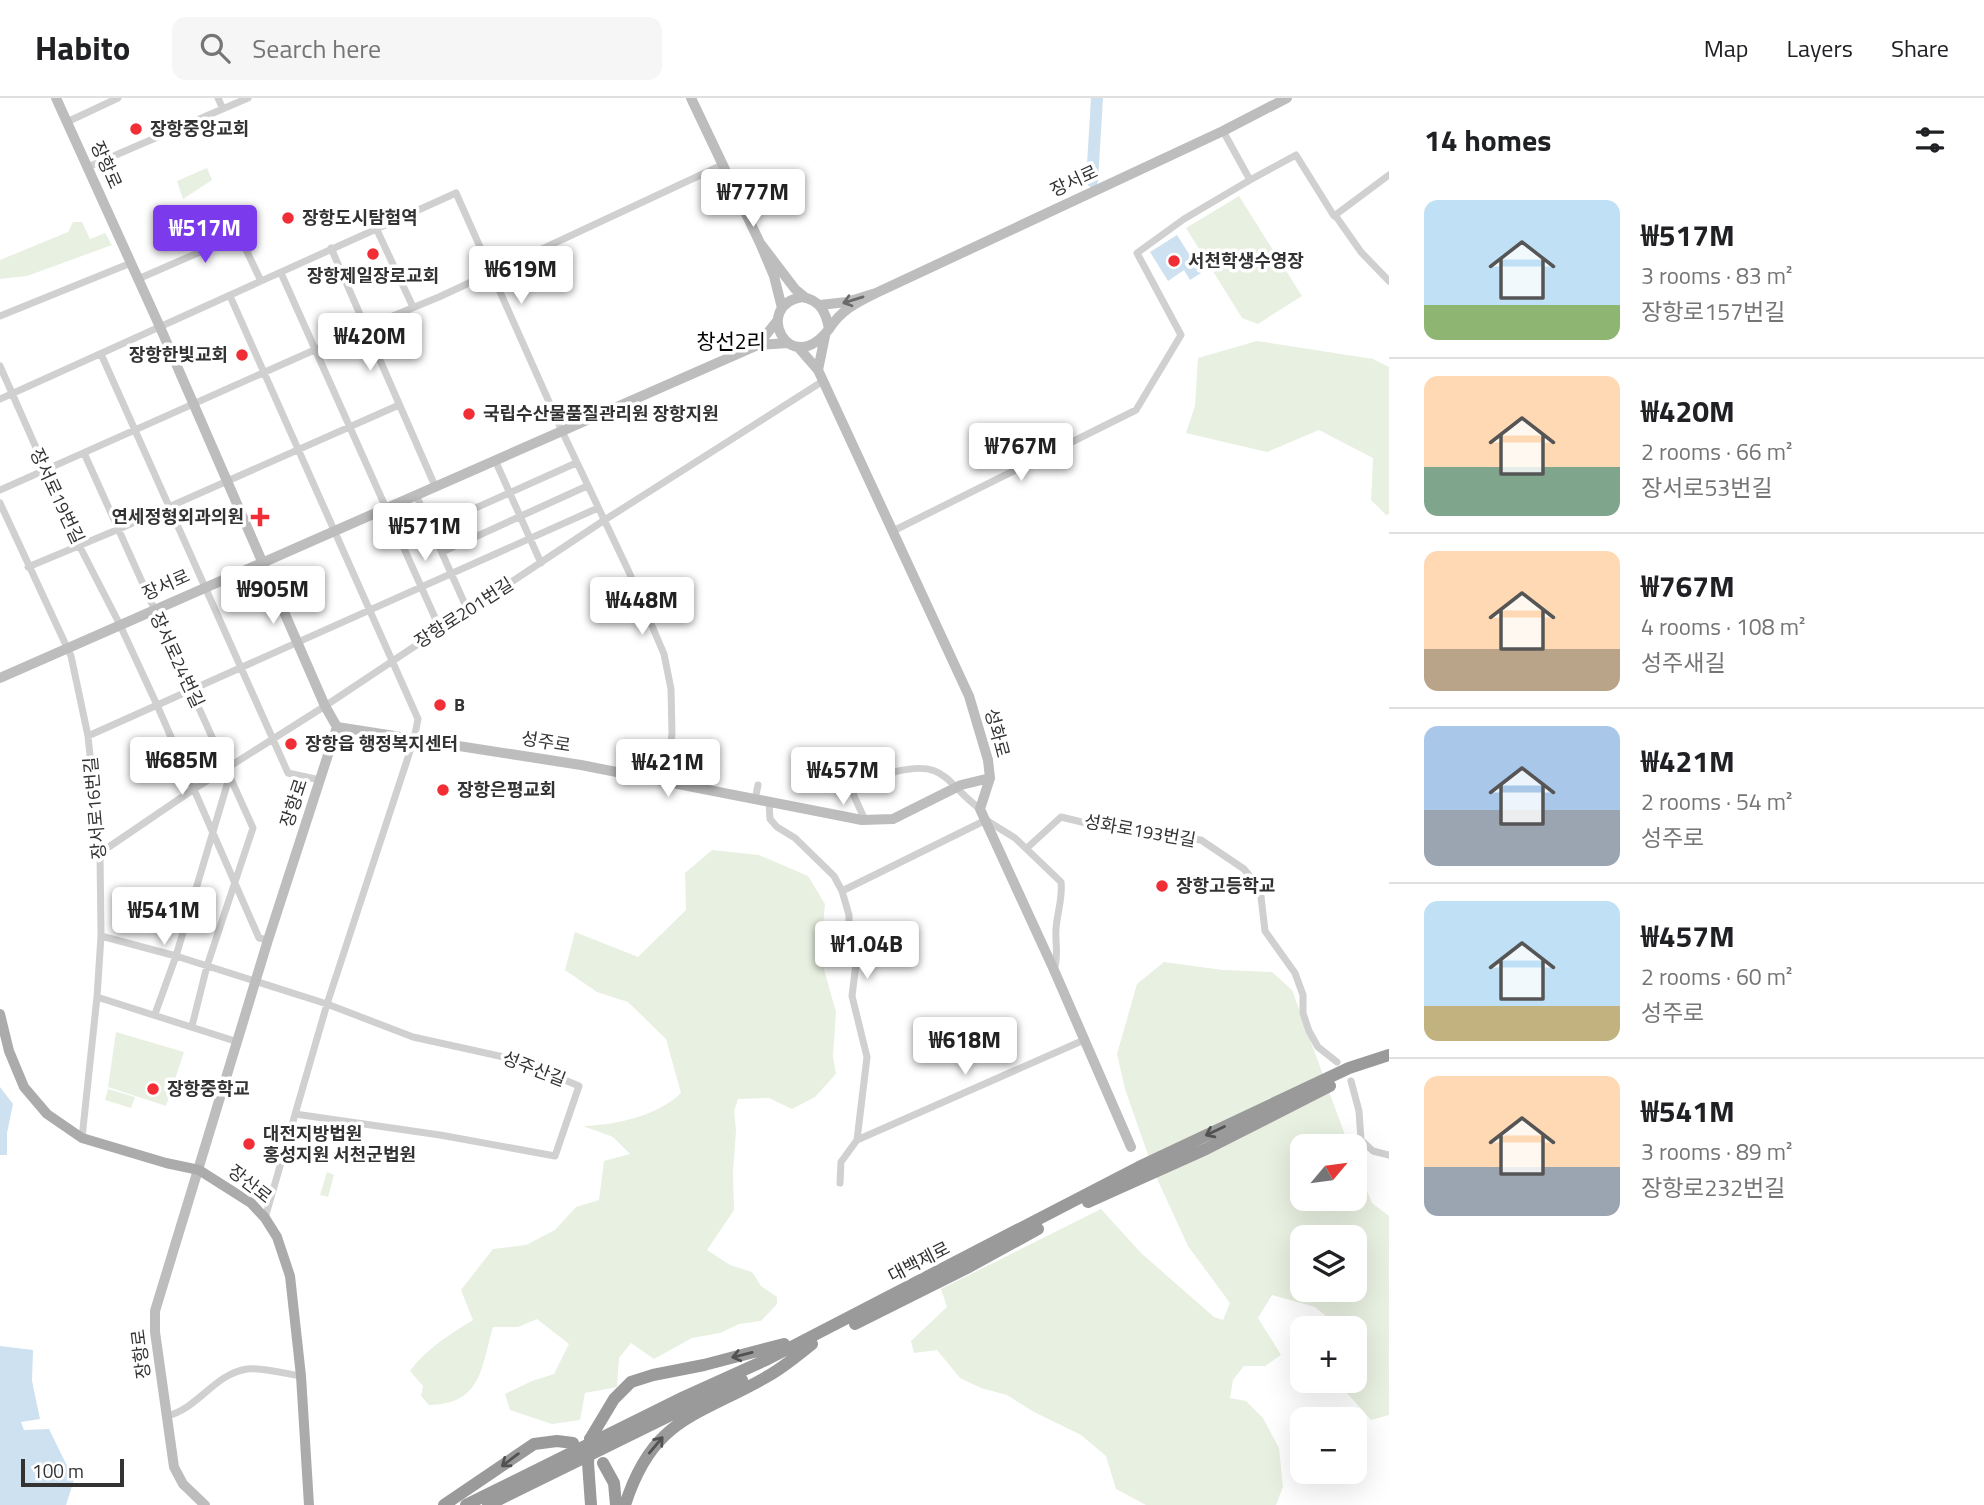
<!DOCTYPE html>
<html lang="en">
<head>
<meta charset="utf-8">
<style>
	:root { --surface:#fff; --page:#f6f6f6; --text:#202124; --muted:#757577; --line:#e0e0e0; --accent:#7c3aed }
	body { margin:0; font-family:"Titillium Web","Noto Sans KR",sans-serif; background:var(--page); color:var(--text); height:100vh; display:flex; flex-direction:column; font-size:26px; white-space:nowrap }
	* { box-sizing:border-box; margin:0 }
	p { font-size:23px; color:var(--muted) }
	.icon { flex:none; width:38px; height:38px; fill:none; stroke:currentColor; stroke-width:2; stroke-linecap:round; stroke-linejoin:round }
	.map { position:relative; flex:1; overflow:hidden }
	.details { display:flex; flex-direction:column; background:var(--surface); width:595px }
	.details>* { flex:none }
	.needle { width:46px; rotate:61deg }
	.tools { position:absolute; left:1290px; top:1036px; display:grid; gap:14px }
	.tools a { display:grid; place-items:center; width:77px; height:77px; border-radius:14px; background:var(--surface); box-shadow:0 7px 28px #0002; font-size:35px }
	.scale { position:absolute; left:21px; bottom:18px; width:103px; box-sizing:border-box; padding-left:7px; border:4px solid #333; border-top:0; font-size:19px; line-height:24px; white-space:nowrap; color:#333; -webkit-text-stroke:5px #fff; paint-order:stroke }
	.price { position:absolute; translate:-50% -60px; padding:0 16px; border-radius:7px; background:#fff; color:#222; font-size:23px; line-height:46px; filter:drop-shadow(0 2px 4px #0008) }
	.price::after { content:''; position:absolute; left:50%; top:42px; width:21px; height:16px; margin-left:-10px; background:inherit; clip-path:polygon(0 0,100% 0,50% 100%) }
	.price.selected { background:var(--accent); color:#fff }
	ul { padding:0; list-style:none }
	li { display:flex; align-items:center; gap:21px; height:175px; padding:0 35px }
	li+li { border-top:2px solid var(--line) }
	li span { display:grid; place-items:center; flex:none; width:196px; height:140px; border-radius:14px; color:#555 }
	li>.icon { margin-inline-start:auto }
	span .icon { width:84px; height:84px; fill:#fffc; stroke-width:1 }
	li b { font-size:30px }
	h2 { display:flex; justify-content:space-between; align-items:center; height:84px; padding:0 35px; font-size:30px }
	header { display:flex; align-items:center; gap:42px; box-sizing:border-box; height:98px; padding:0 35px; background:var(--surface); border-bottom:2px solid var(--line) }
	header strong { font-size:33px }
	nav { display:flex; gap:38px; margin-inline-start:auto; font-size:24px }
	.search { width:490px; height:63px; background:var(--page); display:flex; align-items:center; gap:18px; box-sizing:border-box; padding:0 24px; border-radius:14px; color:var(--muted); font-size:26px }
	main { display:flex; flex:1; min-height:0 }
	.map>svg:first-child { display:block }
	.green { fill:#e8f0e1; fill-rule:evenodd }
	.water { fill:#cde1f0 }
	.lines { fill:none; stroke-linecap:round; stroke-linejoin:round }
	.river { stroke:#cde1f0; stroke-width:12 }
	.street { stroke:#d0d0d0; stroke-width:7 }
	.secondary { stroke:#bdbdbd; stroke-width:10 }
	.primary { stroke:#ababab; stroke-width:10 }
	.highway { stroke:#9a9a9a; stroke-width:12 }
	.highway-bridge { stroke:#9a9a9a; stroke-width:12 }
	.oneway { stroke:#6a6a6a }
	.oneway2 { stroke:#525252 }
	.poi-dot { fill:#f12e35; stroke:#fff; stroke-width:2.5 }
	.labels { text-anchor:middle; stroke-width:7; stroke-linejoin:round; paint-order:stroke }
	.poi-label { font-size:18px; font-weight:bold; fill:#333; stroke:#fff; text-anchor:start }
	.street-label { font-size:18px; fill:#333; stroke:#fff }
	.quarter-label { font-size:21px; fill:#000; stroke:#fff }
</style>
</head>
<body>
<header>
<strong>Habito</strong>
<div class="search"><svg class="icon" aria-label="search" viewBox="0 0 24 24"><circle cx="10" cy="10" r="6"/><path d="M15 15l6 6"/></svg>Search here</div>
<nav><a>Map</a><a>Layers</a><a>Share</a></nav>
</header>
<main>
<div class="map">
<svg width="1389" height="1407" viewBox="0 0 1389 1407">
	<rect width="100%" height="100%" fill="#fff"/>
	<path class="green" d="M207,70l5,12 -29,19 -6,-18z
		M1239,98l63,100 -44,28 -16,-6 -56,-90z
		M73,124h9l8,17 15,-6 7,12 -85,31 -27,3v-19l68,-28z
		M1257,243l116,18 16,8v147l-3,1 -15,-15 2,-42 -54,-28 -52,22 -81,-19 9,-27 3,-48z
		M712,752l47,5 49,21 17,28 -5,51 16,57 -3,44 3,18 -21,23 -23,12 -23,-11 -31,1 -4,12 2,19 -3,43 1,37 -27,40 23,15 22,7 9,14 16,11v7l-16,17 -22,3 -19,9 -28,5 -38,21 -23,-16 -12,15 -2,29 -32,6 -5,27 -28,4 -42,-14 -5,-16 27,-13 22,-7 15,-30 -32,-25 -19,8h-25c-12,41 -11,77 -64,78l-8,-9 2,-10 -13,-15c17,-23 39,-36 63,-51l-12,-30 32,-41 33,-4 29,-15 21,-23 23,-7 5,-39 26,-7 -17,-17 -30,-11c33,-1 74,-10 98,-33l-15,-54 -38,-37 -31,-10 -32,-22 10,-38 63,25 48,-47 -1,-37z
		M1164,864l59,8 49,2 20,18 57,156h-47v53h52l1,-37 17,41 17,13v199l-18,5 -32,-36v-3h15v-53h-19v-4l-20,-17 -43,-12 -14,23 23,37 -16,11h-21l-11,14 -3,18 16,3 17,17 16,30 4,39 -7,18h-130l-30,-16 -10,-33 -25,-21 -47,-23 -27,-17 -26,-7 -21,-10 -23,-28 -23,3 -3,-12 36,-34 -6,-18 160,-80 40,44 73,64 9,3 7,-17 -42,-57 -34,-74 -29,-83 -8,-35 20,-70zM1302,1139h52v53h-52z
		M116,934l68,20 -18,54 -58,-19z
		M108,991l27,8 -4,11 -26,-8z
		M327,1074l7,3 -6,22 -8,-2z"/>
	<path class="water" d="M1177,137l24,38 -11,7 -6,-10 -16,11 -18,-29z
		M0,989l13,17 -6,29v22h-7z
		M0,1248l33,4 -1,31 8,38 -19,3 3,8 25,-1 25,51 -8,25h-66z"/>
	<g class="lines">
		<path class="river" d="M1092,83l5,-83"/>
		<path class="street" d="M218,0l5,11
			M67,24l51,-24
			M88,69l160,-69
			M1250,82l46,-25 38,61 55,-41
			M1335,117l26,37 28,29
			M376,130l37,79
			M331,150l104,238
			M281,175l159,356
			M138,181l101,-44 22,46
			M230,198l188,423 -4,20 -87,265 -62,214
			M0,218l131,-53
			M101,256l187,419 32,7
			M0,268l79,179 41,80 37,80 102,233 9,2
			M0,301l456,-206 106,238 67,141 35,82 7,35 1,45 -3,22
			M84,355l169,375 -46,138 -15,60
			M495,362l46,103
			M0,392l366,-163 73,-30 283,-132
			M416,397l52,116
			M0,405l71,153 17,80 12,117 1,83 -4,61 -15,141
			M431,430l145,-65
			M893,433l243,-121 45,-75 -44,-82 47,-34 66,-39 -27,-49
			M442,454l145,-66
			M28,469l91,-38 280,-124
			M88,638l510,-228
			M894,674c52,-13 50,10 86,37
			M853,687l1,11 11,24
			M755,702l3,-15
			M769,704l1,17 7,8 18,11 39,38 8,15 7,24v20l7,29 -4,32 15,61 -10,83 -16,22 -1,21
			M1027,750l34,-31 58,14 82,9 43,29 16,19 5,43 30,42 8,22v18l6,18 9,16 19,15
			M100,755l94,-64 131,-83 278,-185 220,-140
			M842,793l144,-71 29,18 46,44c2,16 -4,31 -5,47 -1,15 3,27 -2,41
			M101,838l75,20 151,48 86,33 104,23 62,26 -24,70 -115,-21 -145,-21
			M97,899l141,45
			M155,916l21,-58 53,-178
			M1351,983l8,30 2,29 12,11 16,4
			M857,1042l227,-100
			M167,1318c32,-8 47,-42 80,-47 16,-2 38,5 54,7"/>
		<path class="secondary" d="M56,0l104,229 165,379 12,21 -69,213 -113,371v21l19,135 9,17 22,21
			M691,0l69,145
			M876,195l347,-162 64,-33
			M802,199c18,3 24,15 27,32 -40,52 -77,-24 -27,-32z
			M820,207l27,-3 29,-9c-20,10 -35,17 -47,36
			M782,210l-8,-32 -14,-33 35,46 11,9
			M777,223l-19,24 30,-2
			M798,249l20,23 7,-34
			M818,272l151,326 19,64 2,18 -10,31 74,161 77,177
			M0,580l758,-333
			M337,629l244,38 281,55 31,-1 68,-34 29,-7"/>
		<path class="primary" d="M0,916l9,37 15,36 23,27 35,24 84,25 33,7 52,33 14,15 12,19 13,39 11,100 8,129"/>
		<path class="highway" d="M1088,1104l118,-53 124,-63
			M855,1226l110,-55 73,-40
			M590,1341l24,-40 17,-17 22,-7 51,-10 80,-21
			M588,1365l3,42
			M603,1365l11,20 2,22
			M444,1407l90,-61 23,-3 16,2
			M466,1407l218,-108 84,-38 371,-192 210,-99 40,-13
			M488,1407l254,-125
			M625,1407c28,-88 72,-88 143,-129 16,-9 30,-21 44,-32"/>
		<path class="highway-bridge" d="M588,1365l2,-24"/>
	</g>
	<defs><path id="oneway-shaft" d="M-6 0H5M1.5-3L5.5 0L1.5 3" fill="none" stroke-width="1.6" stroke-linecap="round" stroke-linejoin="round" transform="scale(1.75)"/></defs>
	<use class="oneway" href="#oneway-shaft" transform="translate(853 202) rotate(163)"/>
	<g class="oneway2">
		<use href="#oneway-shaft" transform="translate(1215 1033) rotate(155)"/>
		<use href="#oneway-shaft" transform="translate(742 1257) rotate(166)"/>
		<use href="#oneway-shaft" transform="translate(656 1347) rotate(-50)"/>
		<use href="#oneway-shaft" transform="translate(510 1362) rotate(143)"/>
	</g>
	<g class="poi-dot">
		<circle cx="136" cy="31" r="7"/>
		<circle cx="288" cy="120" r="7"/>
		<circle cx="373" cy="156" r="7"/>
		<circle cx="1174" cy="163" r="7"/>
		<circle cx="242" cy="257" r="7"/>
		<circle cx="469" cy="316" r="7"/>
		<path d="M256.5 408.5h7v7h7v7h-7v7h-7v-7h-7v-7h7z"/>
		<circle cx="440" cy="607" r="7"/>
		<circle cx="291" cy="646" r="7"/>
		<circle cx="443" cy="692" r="7"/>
		<circle cx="1162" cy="788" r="7"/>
		<circle cx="153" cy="991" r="7"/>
		<circle cx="249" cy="1046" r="7"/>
	</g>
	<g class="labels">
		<g class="poi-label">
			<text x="150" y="37">장항중앙교회</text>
			<text x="302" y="126">장항도시탐험역</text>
			<text x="1188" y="169">서천학생수영장</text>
			<text x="373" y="184" text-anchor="middle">장항제일장로교회</text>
			<text x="228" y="263" text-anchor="end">장항한빛교회</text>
			<text x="483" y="322">국립수산물품질관리원 장항지원</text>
			<text x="244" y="425" text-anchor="end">연세정형외과의원</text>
			<text x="454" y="613">B</text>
			<text x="305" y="652">장항읍 행정복지센터</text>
			<text x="457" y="698">장항은평교회</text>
			<text x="1176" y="794">장항고등학교</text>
			<text x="167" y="997">장항중학교</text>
			<text x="263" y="1042">대전지방법원<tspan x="263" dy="21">홍성지원 서천군법원</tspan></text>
		</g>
		<g class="street-label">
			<text transform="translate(106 67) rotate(66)" y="6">장항로</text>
			<text transform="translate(1074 83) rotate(-25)" y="6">장서로</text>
			<text transform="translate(57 398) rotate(65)" y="6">장서로19번길</text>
			<text transform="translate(166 487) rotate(-24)" y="6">장서로</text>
			<text transform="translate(464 515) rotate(-33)" y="6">장항로201번길</text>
			<text transform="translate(177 562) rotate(65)" y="6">장서로24번길</text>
			<text transform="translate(997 635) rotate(75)" y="6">성화로</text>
			<text transform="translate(546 644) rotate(9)" y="6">성주로</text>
			<text transform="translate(294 705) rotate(-72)" y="6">장항로</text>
			<text transform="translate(95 710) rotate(-95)" y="6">장서로16번길</text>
			<text transform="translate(1140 733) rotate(10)" y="6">성화로193번길</text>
			<text transform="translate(534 971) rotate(21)" y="6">성주산길</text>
			<text transform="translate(250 1086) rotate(38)" y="6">장산로</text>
			<text transform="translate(919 1164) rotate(-27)" y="6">대백제로</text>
			<text transform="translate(141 1256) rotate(-97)" y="6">장항로</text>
		</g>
		<g class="quarter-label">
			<text x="731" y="251">창선2리</text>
		</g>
	</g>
</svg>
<div class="tools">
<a><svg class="needle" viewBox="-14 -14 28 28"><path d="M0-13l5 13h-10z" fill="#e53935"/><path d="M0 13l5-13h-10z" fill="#757577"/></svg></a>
<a><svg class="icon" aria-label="layers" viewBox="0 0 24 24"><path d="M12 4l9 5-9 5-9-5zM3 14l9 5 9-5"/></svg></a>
<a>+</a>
<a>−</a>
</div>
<div class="scale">100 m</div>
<b class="price" style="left:753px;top:131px">₩777M</b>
<b class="price selected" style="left:205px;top:167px">₩517M</b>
<b class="price" style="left:521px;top:208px">₩619M</b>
<b class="price" style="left:370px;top:275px">₩420M</b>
<b class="price" style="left:1021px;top:385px">₩767M</b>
<b class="price" style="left:425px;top:465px">₩571M</b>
<b class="price" style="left:273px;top:528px">₩905M</b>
<b class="price" style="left:642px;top:539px">₩448M</b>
<b class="price" style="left:182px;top:699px">₩685M</b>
<b class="price" style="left:668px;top:701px">₩421M</b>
<b class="price" style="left:843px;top:709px">₩457M</b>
<b class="price" style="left:164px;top:849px">₩541M</b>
<b class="price" style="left:867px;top:883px">₩1.04B</b>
<b class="price" style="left:965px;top:979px">₩618M</b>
</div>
<section class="details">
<h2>14 homes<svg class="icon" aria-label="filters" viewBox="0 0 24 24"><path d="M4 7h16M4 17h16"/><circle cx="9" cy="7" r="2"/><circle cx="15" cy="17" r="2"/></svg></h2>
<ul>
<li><span style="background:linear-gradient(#bfe0f5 75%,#8fb573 0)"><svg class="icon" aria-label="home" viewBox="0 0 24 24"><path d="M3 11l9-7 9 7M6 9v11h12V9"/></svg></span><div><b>₩517M</b><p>3 rooms · 83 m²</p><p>장항로157번길</p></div></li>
<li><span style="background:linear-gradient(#ffd9b3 65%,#7fa58c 0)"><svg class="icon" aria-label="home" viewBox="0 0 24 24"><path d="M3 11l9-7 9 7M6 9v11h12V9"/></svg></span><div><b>₩420M</b><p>2 rooms · 66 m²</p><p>장서로53번길</p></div></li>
<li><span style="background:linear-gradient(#ffd9b3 70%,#b9a48a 0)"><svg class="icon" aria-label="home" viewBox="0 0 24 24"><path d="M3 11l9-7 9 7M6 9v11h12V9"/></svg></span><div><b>₩767M</b><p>4 rooms · 108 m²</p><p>성주새길</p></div></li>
<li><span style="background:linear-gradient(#a9c7e8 60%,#9aa5b1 0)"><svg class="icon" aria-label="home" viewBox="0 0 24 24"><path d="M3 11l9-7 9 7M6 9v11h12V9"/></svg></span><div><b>₩421M</b><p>2 rooms · 54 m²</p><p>성주로</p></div></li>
<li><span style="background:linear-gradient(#bfe0f5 75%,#c2b280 0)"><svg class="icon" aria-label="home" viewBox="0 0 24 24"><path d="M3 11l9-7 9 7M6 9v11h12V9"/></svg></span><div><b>₩457M</b><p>2 rooms · 60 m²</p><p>성주로</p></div></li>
<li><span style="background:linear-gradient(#ffd9b3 65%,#9aa5b1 0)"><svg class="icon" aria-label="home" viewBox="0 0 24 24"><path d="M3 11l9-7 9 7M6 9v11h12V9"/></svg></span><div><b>₩541M</b><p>3 rooms · 89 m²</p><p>장항로232번길</p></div></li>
</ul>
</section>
</main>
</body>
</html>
